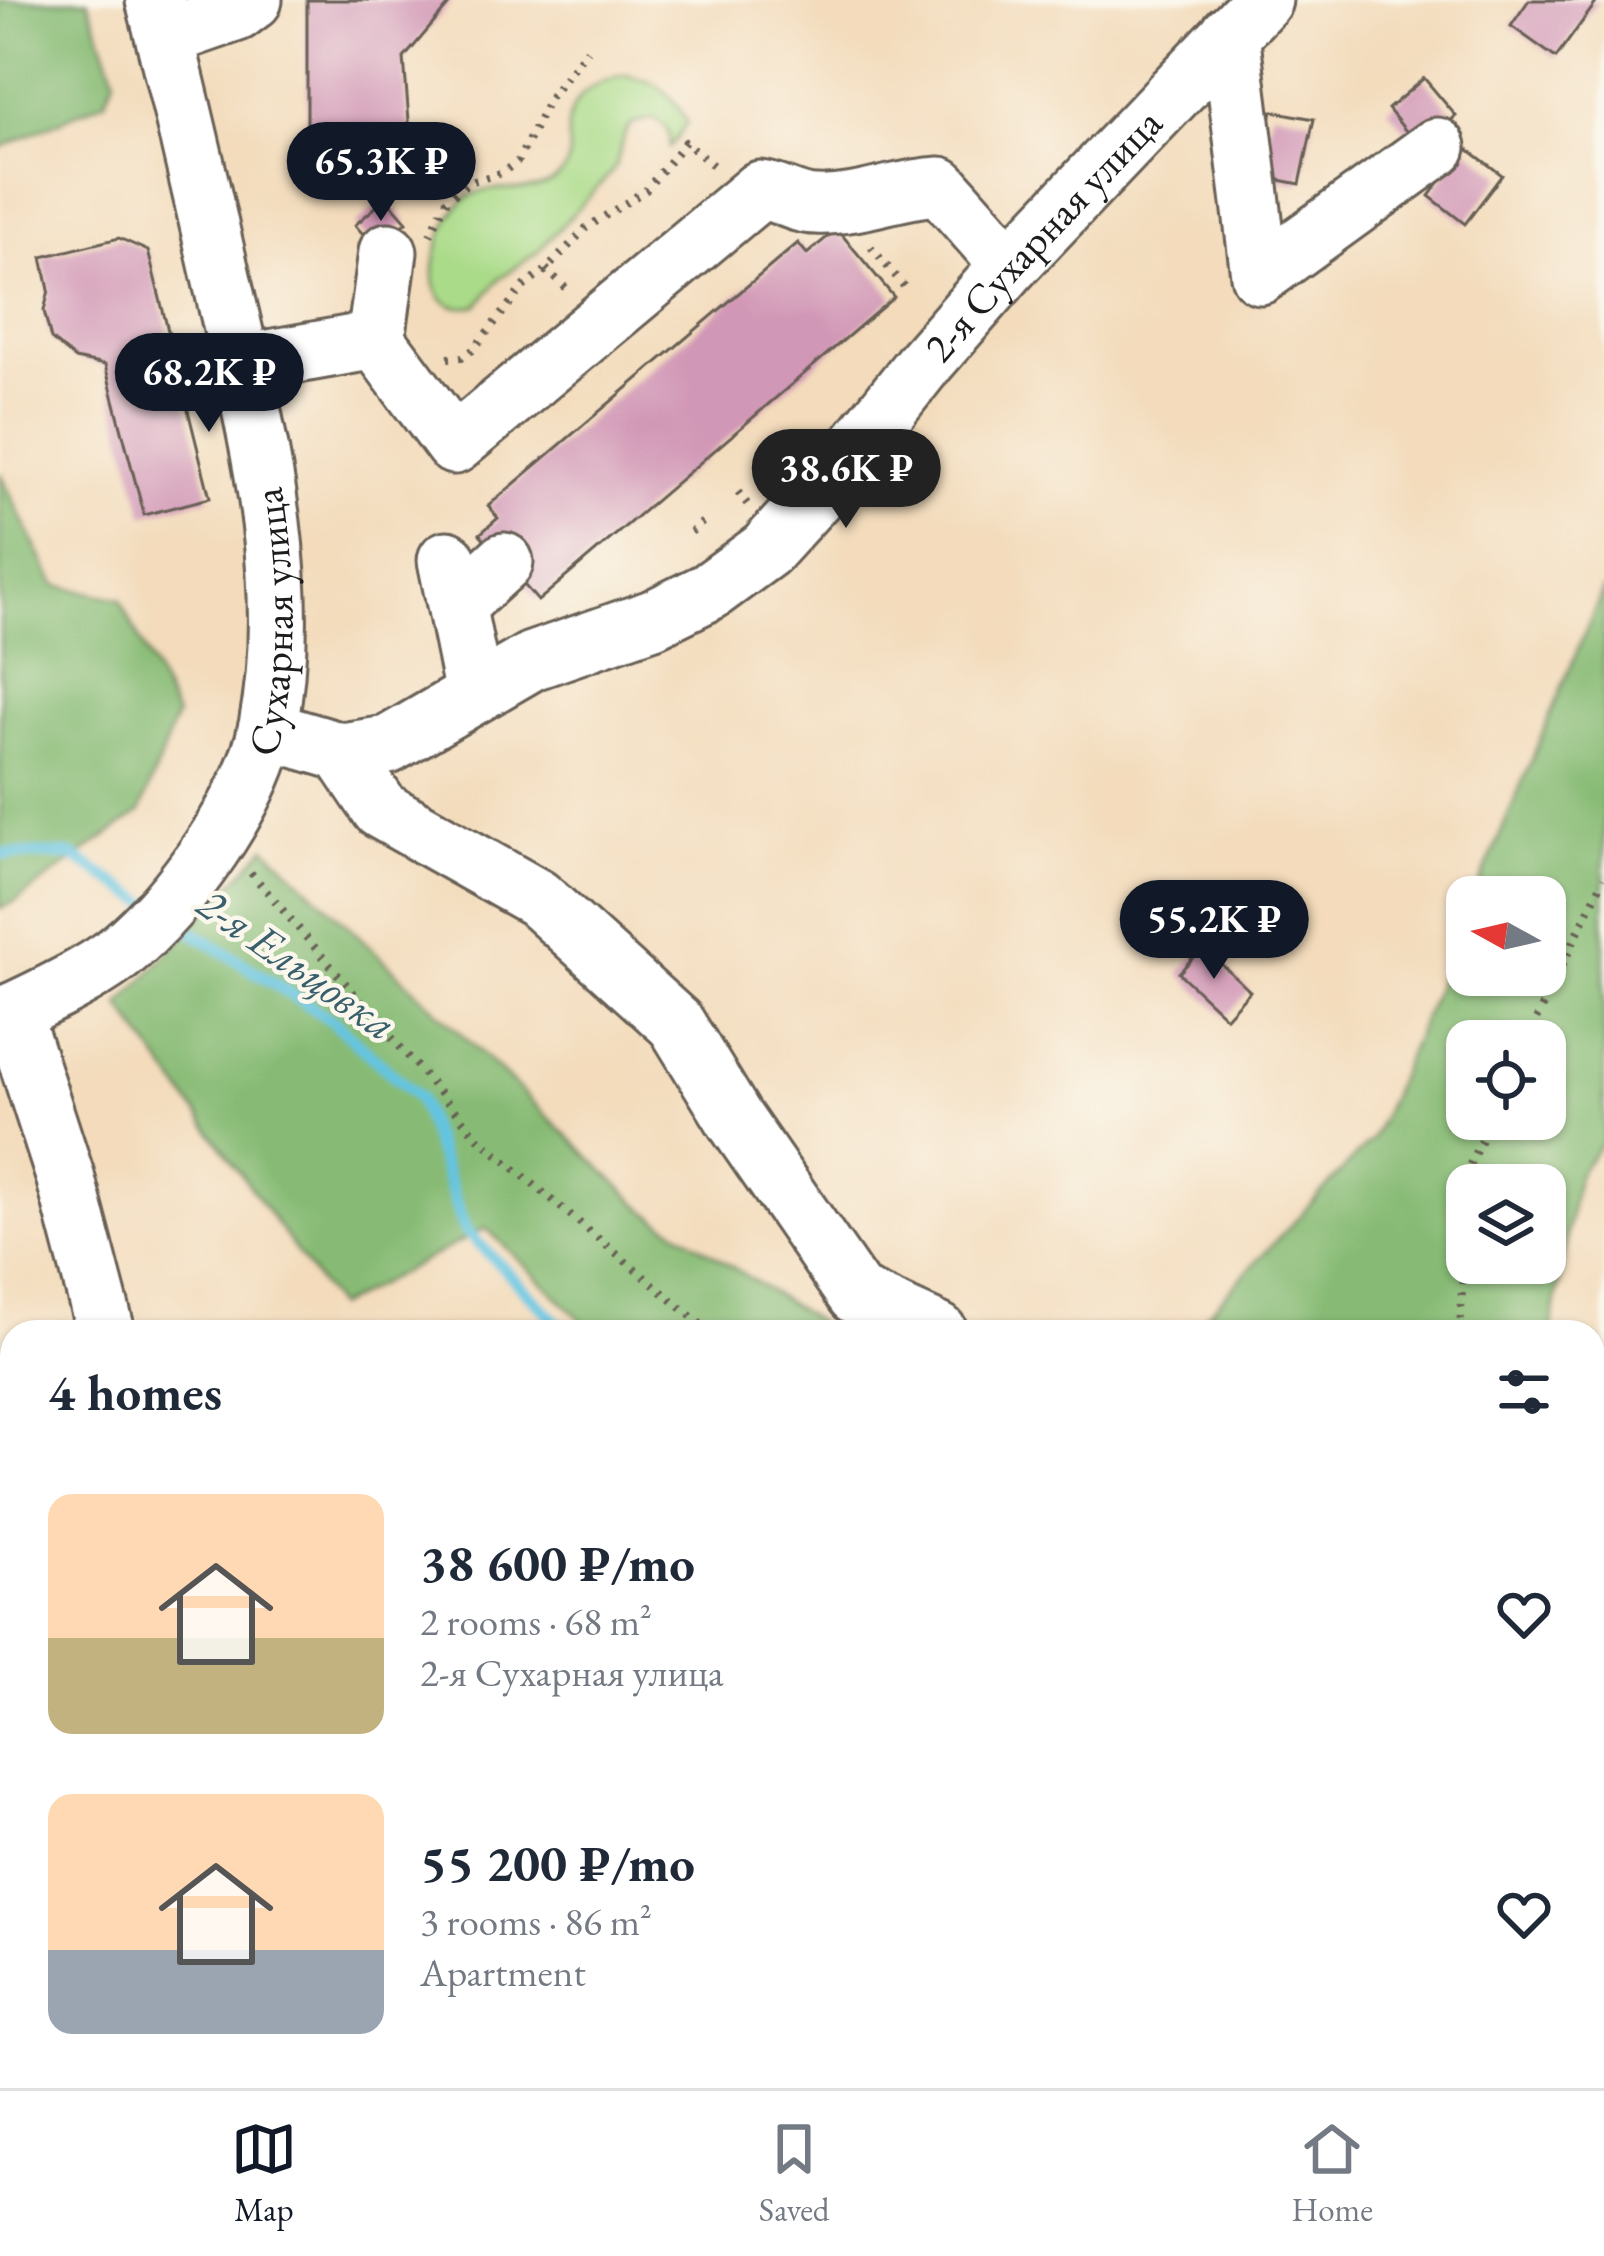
<!DOCTYPE html>
<html lang="en">
<head>
<meta charset="utf-8">
<style>
	:root { --surface:#fff; --page:#f6f6f7; --text:#1f2937; --muted:#747a83; --line:#e0e1e3; --accent:#111827 }
	body { margin:0; font-family:"EB Garamond",serif; background:var(--page); color:var(--text); height:100vh; display:flex; flex-direction:column; font-size:45px; white-space:nowrap }
	* { box-sizing:border-box; margin:0 }
	p { font-size:39px; color:var(--muted) }
	.icon { flex:none; width:66px; height:66px; fill:none; stroke:currentColor; stroke-width:2; stroke-linecap:round; stroke-linejoin:round }
	.map { position:relative; flex:1; overflow:hidden }
	.panel { position:absolute; left:0px; top:1320px; width:1605px; height:768px; display:flex; flex-direction:column; background:var(--surface); border-radius:36px 36px 0 0; box-shadow:0 3px 9px #0004 }
	.panel>* { flex:none }
	.needle { width:78px; rotate:278deg }
	.tools { position:absolute; left:1446px; top:876px; display:grid; gap:24px }
	.tools a { display:grid; place-items:center; width:120px; height:120px; border-radius:24px; background:var(--surface); box-shadow:0 3px 9px #0004; font-size:60px }
	.price { position:absolute; translate:-50% -102px; padding:0 27px; border-radius:42px; background:var(--accent); color:#fff; font-size:39px; line-height:78px; filter:drop-shadow(0 3px 6px #0008) }
	.price::after { content:''; position:absolute; left:50%; top:72px; width:36px; height:27px; margin-left:-18px; background:inherit; clip-path:polygon(0 0,100% 0,50% 100%) }
	.price.on { background:#222; color:#fff }
	ul { padding:0; list-style:none }
	li { display:flex; align-items:center; gap:36px; height:300px; padding:0 48px }
	li span { display:grid; place-items:center; flex:none; width:336px; height:240px; border-radius:24px; color:#555 }
	li>.icon { margin-inline-start:auto }
	span .icon { width:144px; height:144px; fill:#fffc; stroke-width:1 }
	li b { font-size:51px }
	h2 { display:flex; justify-content:space-between; align-items:center; height:144px; padding:0 48px; font-size:51px }
	.tab-bar { display:flex; justify-content:space-around; align-items:center; height:168px; border-top:3px solid var(--line); background:var(--surface); font-size:33px; color:var(--muted) }
	.tab-bar a { display:grid; justify-items:center; gap:6px }
	.tab-bar .on { color:var(--accent) }
	.map>svg:first-child { display:block }
	.green { fill:#aadb89; stroke:#637c52; stroke-width:3 }
	.forest { fill:#87bb75; stroke:#526c48; stroke-width:3; fill-rule:evenodd }
	.water { fill:#63c4e1; stroke:#40707e; stroke-width:3 }
	.lines { fill:none; stroke-linecap:round; stroke-linejoin:round }
	.stream { stroke:#63c4e1; stroke-width:12 }
	.building { fill:#d197b6 }
	.minor-casing { stroke:#675f54; stroke-width:63 }
	.path { stroke:#675f54; stroke-width:8; stroke-dasharray:3 9; stroke-linecap:butt }
	.minor { stroke:#fff; stroke-width:57 }
	.labels { text-anchor:middle; stroke-width:9; stroke-linejoin:round; paint-order:stroke }
	.street-label { font-size:42px; fill:#1c1c1c; stroke:#fbf7ec }
	.water-label { font-size:45px; font-style:italic; fill:#385f6b; stroke:#fbf7ec }
</style>
</head>
<body>
<div class="map">
<svg width="1604" height="2088" viewBox="0 0 1604 2088">
	<rect width="100%" height="100%" fill="#fbf7ec"/>
	<filter id="ink" filterUnits="userSpaceOnUse"><feTurbulence type="fractalNoise" baseFrequency=".00833" numOctaves="2"/><feDisplacementMap in="SourceGraphic" scale="24" xChannelSelector="R" yChannelSelector="G"/><feConvolveMatrix kernelMatrix="1 2 1 2 8 2 1 2 1" color-interpolation-filters="sRGB"/></filter>
	<filter id="wash" filterUnits="userSpaceOnUse"><feTurbulence type="fractalNoise" baseFrequency=".004" numOctaves="4" result="noise"/><feDisplacementMap in="SourceGraphic" scale="48" xChannelSelector="R" yChannelSelector="G"/><feGaussianBlur stdDeviation="2.7" result="paint"/><feColorMatrix in="noise" values="0 0 0 0 0 0 0 0 0 0 0 0 0 0 0 0 0 1.4 0 .05"/><feComposite in="paint" operator="in"/></filter>
	<g filter="url(#wash)">
		<rect width="100%" height="100%" fill="#f3dbbb"/>
		<path class="green" d="M623,75c35,5 49,17 64,48l-18,26c2,-16 -2,-24 -16,-31l-21,6 -7,8 -9,34 -6,8 -74,79 -36,25 -23,28c-66,12 -43,-70 -18,-101 28,-32 76,0 103,-32 10,-12 7,-22 6,-35 -3,-38 23,-55 55,-63z"/>
		<path class="forest" d="M0,0h88l27,78 -10,23 -105,47z
			M0,473l55,112 65,14 56,117 -36,96 -125,90 -15,6z
			M1604,587v552l-27,37 -26,156h-361l183,-194 94,-224v61h78v-78h-71zM1545,1041v78h-78v-78zM1467,1185h78v78h-78z
			M266,847l380,364 187,121h-239l-108,-104 -150,79 -216,-302z
			M1593,2050l11,2v36h-516l-12,-12h517z"/>
		<path class="water" d="M1604,1472v488l-11,-4v-319z"/>
		<g class="lines">
			<path class="stream" d="M0,854l71,1 76,48
				M174,920l159,101 86,77 46,132 102,102"/>
		</g>
		<g id="blocks">
			<path class="building" d="M307,0h146l-49,58 7,88 -104,12z
				M1529,0h69l-42,58 -45,-32z
				M1424,78l32,38 -37,31 -31,-38z
				M1272,111l42,8 -14,65 -41,-8z
				M1465,147l37,28 -37,49 -36,-28z
				M386,198l21,24 -31,27 -21,-24z
				M837,229l57,68 -356,304 -58,-67 18,-16 -10,-12 310,-263 9,11z
				M119,238l29,13 62,247 -66,17 -39,-150 -30,-6 -24,-20 -7,-28 5,-21 -7,-33z
				M1203,947l47,44 -24,26 -47,-44z"/>
		</g>
	</g>
	<g filter="url(#ink)">
		<use href="#blocks" fill-opacity="0" stroke="#675f54" stroke-width="3"/>
		<g class="lines">
			<g class="minor-casing">
				<g id="minor">
					<path d="M1230,33l30,242 177,-128"/>
					<path d="M165,37l72,-25 16,-12"/>
					<path d="M376,340l12,-88"/>
					<path d="M241,364l135,-24 78,105 306,-255c19,2 36,15 56,15 43,2 81,-17 124,-19l70,79"/>
					<path d="M447,560l27,133"/>
					<path d="M457,605l47,-43"/>
					<path id="s1" d="M267,730l75,22 46,-7 144,-84 121,-42 57,-28 56,-41 74,-81 81,-102 89,-102 253,-265"/>
					<path d="M342,752l39,58 156,88 139,126 59,96 121,175 82,37"/>
					<path d="M12,1012l53,164 41,156"/>
					<path id="s2" d="M0,1018c34,-16 92,-43 120,-66 59,-49 133,-150 148,-226 26,-136 -6,-274 -37,-406 -25,-107 -48,-214 -76,-320"/>
					<path d="M318,2076l1,12"/>
				</g>
			</g>
			<path class="path" d="M430,235l17,-35 22,-18 33,-9 16,-12 33,-65 36,-46
				M871,247l37,44
				M546,269l21,20
				M448,358l14,-1 11,-7 50,-63 22,-16 41,-43 60,-38 39,-48 31,26
				M738,492l10,13
				M691,532l13,-11
				M251,873l227,265 232,194
				M1526,1041l78,-163
				M1460,1332l8,-163 22,-50
				M0,1987l12,5
				M221,2076l30,12"/>
			<use href="#minor" class="minor"/>
		</g>
	</g>
	<g class="labels">
		<g class="street-label">
			<text dy="15" stroke="none"><textPath href="#s1" startOffset="972">2-я Сухарная улица</textPath></text>
			<text dy="15" stroke="none"><textPath href="#s2" startOffset="516">Сухарная улица</textPath></text>
		</g>
		<g class="water-label">
			<text transform="translate(297 963) rotate(35)" y="16">2-я Ельцовка</text>
		</g>
	</g>
</svg>
<div class="tools">
<a><svg class="needle" viewBox="-14 -14 28 28"><path d="M0-13l5 13h-10z" fill="#e53935"/><path d="M0 13l5-13h-10z" fill="#747a83"/></svg></a>
<a><svg class="icon" aria-label="locate" viewBox="0 0 24 24"><circle cx="12" cy="12" r="6"/><path d="M12 2v4M12 18v4M2 12h4M18 12h4"/></svg></a>
<a><svg class="icon" aria-label="layers" viewBox="0 0 24 24"><path d="M12 4l9 5-9 5-9-5zM3 14l9 5 9-5"/></svg></a>
</div>
<b class="price" style="left:381px;top:224px">65.3K ₽</b>
<b class="price" style="left:209px;top:435px">68.2K ₽</b>
<b class="price on" style="left:846px;top:531px">38.6K ₽</b>
<b class="price" style="left:1214px;top:982px">55.2K ₽</b>
<section class="panel">
<h2>4 homes<svg class="icon" aria-label="filters" viewBox="0 0 24 24"><path d="M4 7h16M4 17h16"/><circle cx="9" cy="7" r="2"/><circle cx="15" cy="17" r="2"/></svg></h2>
<ul>
<li><span style="background:linear-gradient(#ffd9b3 60%,#c2b280 0)"><svg class="icon" aria-label="home" viewBox="0 0 24 24"><path d="M3 11l9-7 9 7M6 9v11h12V9"/></svg></span><div><b>38 600 ₽/mo</b><p>2 rooms · 68 m²</p><p>2-я Сухарная улица</p></div><svg class="icon" aria-label="heart" viewBox="0 0 24 24"><path d="M12 20l-8-8c-3-5 5-10 8-4 3-6 11-1 8 4z"/></svg></li>
<li><span style="background:linear-gradient(#ffd9b3 65%,#9aa5b1 0)"><svg class="icon" aria-label="home" viewBox="0 0 24 24"><path d="M3 11l9-7 9 7M6 9v11h12V9"/></svg></span><div><b>55 200 ₽/mo</b><p>3 rooms · 86 m²</p><p>Apartment</p></div><svg class="icon" aria-label="heart" viewBox="0 0 24 24"><path d="M12 20l-8-8c-3-5 5-10 8-4 3-6 11-1 8 4z"/></svg></li>
</ul>
</section>
</div>
<nav class="tab-bar">
<a class="on"><svg class="icon" aria-label="map" viewBox="0 0 24 24"><path d="M3 6l6-2 6 2 6-2v14l-6 2-6-2-6 2zM9 4v14M15 6v14"/></svg>Map</a>
<a><svg class="icon" aria-label="saved" viewBox="0 0 24 24"><path d="M7 4h10v16l-5-4-5 4z"/></svg>Saved</a>
<a><svg class="icon" aria-label="home" viewBox="0 0 24 24"><path d="M3 11l9-7 9 7M6 9v11h12V9"/></svg>Home</a>
</nav>
</body>
</html>
